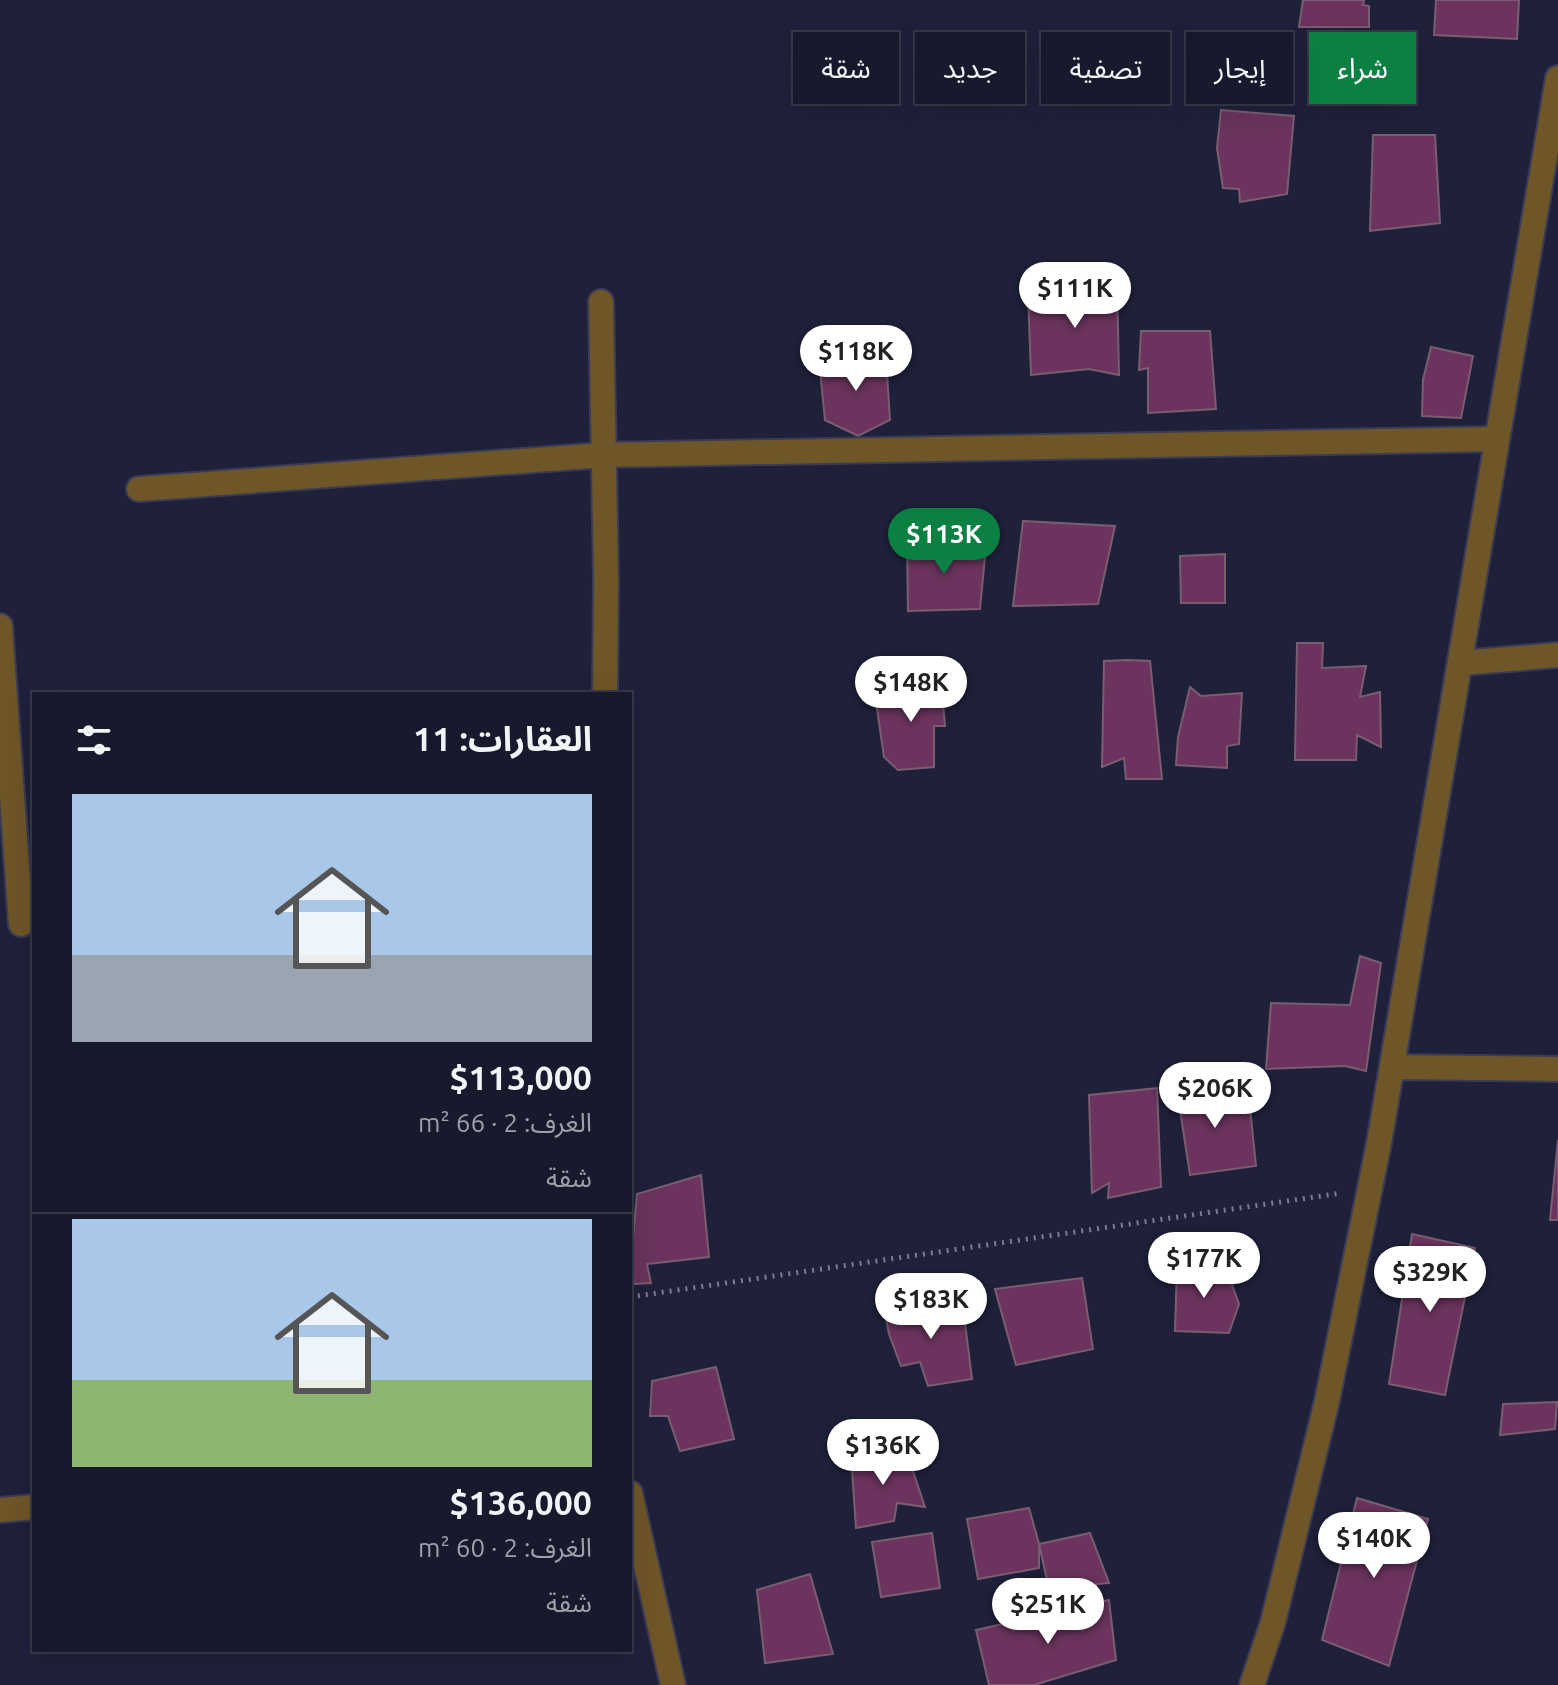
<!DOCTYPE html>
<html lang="ar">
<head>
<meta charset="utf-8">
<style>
	:root { --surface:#17192c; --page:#202234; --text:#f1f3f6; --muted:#9ea0a9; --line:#363848; --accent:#0b8043 }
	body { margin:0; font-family:Ubuntu,"Noto Sans Arabic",sans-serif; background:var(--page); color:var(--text); direction:rtl; height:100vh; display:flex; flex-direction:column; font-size:30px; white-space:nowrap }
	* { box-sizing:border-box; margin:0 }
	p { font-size:26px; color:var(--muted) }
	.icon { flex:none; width:44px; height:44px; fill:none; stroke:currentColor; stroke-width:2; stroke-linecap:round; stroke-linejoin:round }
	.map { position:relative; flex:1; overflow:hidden; direction:ltr }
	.sheet { position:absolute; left:32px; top:692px; width:600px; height:960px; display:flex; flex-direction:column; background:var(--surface); border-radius:0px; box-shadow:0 8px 32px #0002,0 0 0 2px var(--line); direction:rtl }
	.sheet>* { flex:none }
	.hud { position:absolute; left:656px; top:32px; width:760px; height:72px; direction:rtl; display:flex; gap:16px }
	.price { position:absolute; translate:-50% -68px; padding:0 18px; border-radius:28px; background:#fff; color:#222; font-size:26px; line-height:52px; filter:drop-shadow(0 2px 4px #0008) }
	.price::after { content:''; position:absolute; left:50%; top:48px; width:24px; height:18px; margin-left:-12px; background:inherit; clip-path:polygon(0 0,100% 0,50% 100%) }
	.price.current { background:var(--accent); color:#fff }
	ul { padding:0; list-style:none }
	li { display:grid; align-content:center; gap:16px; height:424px; padding:0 40px }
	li+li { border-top:2px solid var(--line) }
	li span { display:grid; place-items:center; height:248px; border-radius:0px; color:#555 }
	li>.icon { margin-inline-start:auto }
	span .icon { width:144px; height:144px; fill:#fffc; stroke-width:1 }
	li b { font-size:34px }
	h2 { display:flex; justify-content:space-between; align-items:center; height:96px; padding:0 40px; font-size:34px }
	.tag { padding:0 28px; border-radius:0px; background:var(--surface); box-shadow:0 8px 32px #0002,0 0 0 2px var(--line); font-size:28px; line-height:72px }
	.tag.current { background:var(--accent); color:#fff }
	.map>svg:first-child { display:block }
	.building { fill:#6b335d; stroke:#7a5d72; stroke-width:2 }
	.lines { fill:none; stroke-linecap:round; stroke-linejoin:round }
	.minor-casing { stroke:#3a3c55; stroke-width:28 }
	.path { stroke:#7a7c92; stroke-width:5; stroke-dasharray:2 6; stroke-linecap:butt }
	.minor { stroke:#6f5628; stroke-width:24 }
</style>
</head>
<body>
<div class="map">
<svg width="1558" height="1685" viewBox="0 0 1558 1685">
	<rect width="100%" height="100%" fill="#1f213b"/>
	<path class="building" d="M1303,0h61l-1,5 6,1v21h-70z
		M1436,0h83l-2,39 -83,-4z
		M1221,110l73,6 -7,78 -47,8 -1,-13 -16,-1 -6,-40z
		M1373,135h62l5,88 -70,8z
		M1086,279l31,4 2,92 -30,-6 -58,6 -3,-82h54z
		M1141,331h69l6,78 -68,4v-45l-9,2z
		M1431,347l42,9 -12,62 -39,-2 1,-36z
		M886,357l4,63 -32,16 -33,-16 -6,-60z
		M1023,521l92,5 -17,78 -85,2z
		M917,533l3,10 66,3 -6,63 -72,2 -1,-69z
		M1225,554v49h-44l-1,-47z
		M1297,643h26l-1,25 44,-2 -6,31 20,-5 1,55 -24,-12 -1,25h-61z
		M1128,660l22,1 12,118h-36l-2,-21 -22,9 2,-106z
		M941,679l4,47h-11v41l-36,3 -14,-13 -9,-62 36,-5 -1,-9z
		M1190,687l11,9 41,-3 -3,51 -12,2v22l-51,-3 2,-28z
		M1360,956l21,7 -15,108 -21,-5 -79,3 5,-66 79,2z
		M1176,1084l57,5v18l17,1 6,58 -66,9z
		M1157,1088l4,99 -53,11 1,-15 -17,10 -3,-98z
		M1558,1140v80h-8z
		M701,1175l8,82 -62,7 4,19 -17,1 -3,-21 6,-69z
		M1412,1234l63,14 -30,147 -56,-11z
		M1198,1263l30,11 11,30 -10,29 -54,-2 2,-66z
		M1082,1278l11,71 -77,16 -21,-76z
		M911,1302l53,13 8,64 -44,7 -8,-24 -19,4 -12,-32 -5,-26z
		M716,1367l18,72 -54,12 -12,-35h-18l2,-35z
		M1557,1402l-2,27 -55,6 3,-31z
		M906,1450l19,57 -28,-4 -3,18 -38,7 -5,-72z
		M1357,1498l71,21 -39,147 -67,-26z
		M1029,1508l10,36v24l-61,11 -11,-60z
		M932,1533l8,55 -59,9 -9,-55z
		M1090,1533l19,50 -60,6 -10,-45z
		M810,1574l23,80 -68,9 -8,-73z
		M1109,1600l7,60 -82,25h-45l-13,-55z"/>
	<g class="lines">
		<g class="minor-casing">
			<path id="minor" d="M601,302l5,277 -1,115
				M139,489l464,-34 894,-16
				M0,626l21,298
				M1460,663l98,-8
				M1392,1067l166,2
				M630,1493l43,192
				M0,1510l34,-3
				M1252,1685l21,-63 54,-221 52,-258 179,-1065"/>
		</g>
		<path class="path" d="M630,1297l712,-104"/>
		<use href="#minor" class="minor"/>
	</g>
</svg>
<b class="price" style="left:1075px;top:330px">$111K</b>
<b class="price" style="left:856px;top:393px">$118K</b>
<b class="price current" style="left:944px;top:576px">$113K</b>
<b class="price" style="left:911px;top:724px">$148K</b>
<b class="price" style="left:1215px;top:1130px">$206K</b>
<b class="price" style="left:1204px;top:1300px">$177K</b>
<b class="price" style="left:1430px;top:1314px">$329K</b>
<b class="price" style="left:931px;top:1341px">$183K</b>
<b class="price" style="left:883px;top:1487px">$136K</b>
<b class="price" style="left:1374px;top:1580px">$140K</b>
<b class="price" style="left:1048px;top:1646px">$251K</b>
<div class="hud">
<a class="tag current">شراء</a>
<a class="tag">إيجار</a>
<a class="tag">تصفية</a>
<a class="tag">جديد</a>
<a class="tag">شقة</a>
</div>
<section class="sheet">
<h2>العقارات: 11<svg class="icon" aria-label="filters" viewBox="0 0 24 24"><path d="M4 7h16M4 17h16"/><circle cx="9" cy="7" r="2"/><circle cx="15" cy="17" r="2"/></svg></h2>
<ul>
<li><span style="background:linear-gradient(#a9c7e8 65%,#9aa5b1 0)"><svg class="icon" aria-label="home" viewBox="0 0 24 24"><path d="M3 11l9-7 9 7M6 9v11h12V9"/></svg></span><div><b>$113,000</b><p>الغرف: 2 · 66 m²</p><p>شقة</p></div></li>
<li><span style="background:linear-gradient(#a9c7e8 65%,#8fb573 0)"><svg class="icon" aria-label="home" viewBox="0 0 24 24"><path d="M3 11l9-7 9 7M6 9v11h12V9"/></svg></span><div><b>$136,000</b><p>الغرف: 2 · 60 m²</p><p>شقة</p></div></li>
</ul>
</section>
</div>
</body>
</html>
